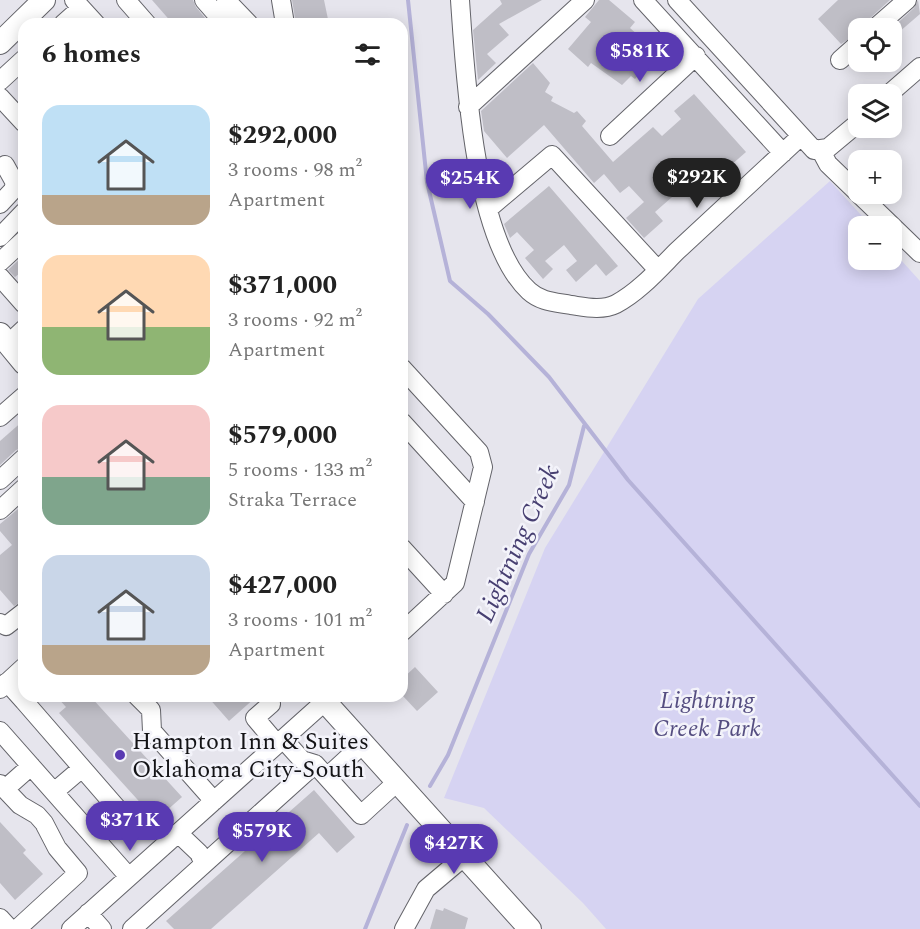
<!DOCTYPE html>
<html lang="en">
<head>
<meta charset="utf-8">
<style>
	:root { --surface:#fff; --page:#f2f2f2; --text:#222; --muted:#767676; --accent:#593ab2 }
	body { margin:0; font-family:Spectral,serif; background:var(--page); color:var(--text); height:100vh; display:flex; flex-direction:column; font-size:22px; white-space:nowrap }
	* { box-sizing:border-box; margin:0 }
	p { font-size:20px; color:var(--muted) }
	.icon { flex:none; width:33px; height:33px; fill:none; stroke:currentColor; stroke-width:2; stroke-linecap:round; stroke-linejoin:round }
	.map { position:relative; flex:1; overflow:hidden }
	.side { position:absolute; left:18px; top:18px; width:390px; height:684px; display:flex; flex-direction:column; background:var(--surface); border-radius:18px; box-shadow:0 3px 15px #0003 }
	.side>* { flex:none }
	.tools { position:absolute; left:848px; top:18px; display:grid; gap:12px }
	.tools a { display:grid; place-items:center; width:54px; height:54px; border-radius:12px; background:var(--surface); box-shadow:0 3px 15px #0003; font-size:30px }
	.price { position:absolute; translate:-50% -51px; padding:0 14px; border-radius:21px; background:var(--accent); color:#fff; font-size:20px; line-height:39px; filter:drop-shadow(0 2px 3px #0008) }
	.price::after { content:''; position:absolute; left:50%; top:36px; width:18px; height:14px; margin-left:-9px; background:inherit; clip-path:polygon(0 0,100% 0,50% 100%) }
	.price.selected { background:#222; color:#fff }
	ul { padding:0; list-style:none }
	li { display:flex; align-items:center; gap:18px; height:150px; padding:0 24px }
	li span { display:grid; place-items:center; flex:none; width:168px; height:120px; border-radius:18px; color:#555 }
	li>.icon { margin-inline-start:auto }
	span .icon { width:72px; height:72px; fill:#fffc; stroke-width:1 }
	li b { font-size:26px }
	h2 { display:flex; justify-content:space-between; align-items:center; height:72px; padding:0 24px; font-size:26px }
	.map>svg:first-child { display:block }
	.green { fill:#d6d3f2 }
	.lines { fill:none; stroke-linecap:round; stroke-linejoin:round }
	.stream { stroke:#b5b2d8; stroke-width:4 }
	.building { fill:#bfbec6 }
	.minor-casing { stroke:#64646a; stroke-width:20 }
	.major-casing { stroke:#64646a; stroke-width:24 }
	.minor { stroke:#fff; stroke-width:18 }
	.major { stroke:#fff; stroke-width:22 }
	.poi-dot { fill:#593ab2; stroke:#f3f3fa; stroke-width:2 }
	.labels { text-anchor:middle; stroke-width:5; stroke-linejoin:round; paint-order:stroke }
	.park-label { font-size:24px; font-style:italic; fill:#554e81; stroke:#f3f3fa }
	.poi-label { font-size:24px; fill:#131316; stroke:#f3f3fa; text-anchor:start }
	.water-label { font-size:26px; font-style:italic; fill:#473f71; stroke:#f3f3fa }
</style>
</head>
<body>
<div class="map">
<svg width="920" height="929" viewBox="0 0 920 929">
	<rect width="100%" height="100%" fill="#e6e5ed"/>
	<path class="green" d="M830,181l41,45h-13v34h33v-11l29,32v648h-314l-23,-26 -99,-95 -40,-10 101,-250 153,-249z"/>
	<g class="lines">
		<path class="stream" d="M408,0l19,182 23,99 38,33 61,63 79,103 292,326
			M430,786l18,-31 81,-201 40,-69 15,-59
			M365,929l42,-104"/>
	</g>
	<path class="building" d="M152,0h41l3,7 14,17h-37z
		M292,0h32l5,24h-33z
		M500,0h42l-43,24 10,11 -22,19 9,9 -18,17 -5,-50 29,-26z
		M599,0h10l26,22 -5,6 18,16 -3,4 9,9 -19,22 -4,-3 -9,9 -31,-22 -3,4 -20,-18 23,-27 -6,-5z
		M838,0h52l-22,20 -4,8h-6v5l-17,11 -23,-25z
		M918,0l2,14 -29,25v-10l23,-21z
		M533,63l17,20 -5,9 8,5 -2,4 23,12 3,-2 9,10 -4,5 31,36 40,-35 9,9 19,-17 -7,-8 20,-17 52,58 -40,35 -10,-11 -41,36 8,9 -19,17 -18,-20 18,-16 -15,-16 -9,7 -16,-19 -10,9 -50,-58 -37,33 -23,-27 -3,-20z
		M549,186l69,80 -12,10 -10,-12 -20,18 -10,-12 11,-9 -13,-16 -19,16 8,8 -10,10 -18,-21 9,-8 -17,-18 -7,6 -6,-14z
		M24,255v15l-9,7 -7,-7z
		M24,420v27l-8,3 -16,15v-24z
		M24,504v80l-6,5 6,6v5l-10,6 -14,-16v-35l12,-10 -12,-14v-7z
		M415,667l23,25 -21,19 -15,-16v-16z
		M56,696h34l92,101 -26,23 -97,-107 7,-6z
		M207,696h50l-28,25z
		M314,790l41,47 -18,16 -18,-20 -108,96h-37l-8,-8z
		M0,822l26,28 -3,3 20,21 -28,26 -15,-17z
		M444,908l24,10 -3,11h-35l6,-20 7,2z"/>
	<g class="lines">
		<g class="minor-casing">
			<path id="minor" d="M74,0l22,24
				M126,0l21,24
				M204,0l21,24
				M226,0l23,24
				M281,0l4,24
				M460,0c5,73 14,241 69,291 12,11 26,11 42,14 14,2 31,6 45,-1 23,-12 43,-35 61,-53 41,-38 82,-76 123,-114
				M643,0l140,153
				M677,0l137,150 14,-2 30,-25
				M63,24l18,-16
				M875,28l32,-28
				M840,60l18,-16
				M0,81l24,-22
				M889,94l31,-27
				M0,97l24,26
				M468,107l117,-107
				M610,136l86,-80
				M821,151l7,13 30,29
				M859,194l61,59
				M0,204l13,-14 2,-7 -10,-18
				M488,209l64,-54 106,115
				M0,237l24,-25
				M0,262l24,-22
				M0,277l24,27
				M8,344l16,-15
				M402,368l77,84 4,15 -28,116 -53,49
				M0,417l24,-21
				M402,422l73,80
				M0,480l24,-22
				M0,510l24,-22
				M402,548l42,46
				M0,623l6,3 18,-14
				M7,682l17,19 5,-5
				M0,689l24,-22
				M137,696l14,14 1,21 62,70
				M270,696l1,8 -16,14 22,26
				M24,701l112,129
				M0,731l129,146
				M283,739l19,21 13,4
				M327,777l36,-33
				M0,784l20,21 17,10 7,8 13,25 21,25 -61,56
				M5,789l26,-23
				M54,792l27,-23
				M178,833l21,20 5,11
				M88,913l14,16
				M0,918l10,11
				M71,929l260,-233
				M132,929l183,-165 46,51 36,-33
				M404,929l22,-40 39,-33"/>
		</g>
		<g class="major-casing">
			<path id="major" d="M0,43l44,-43
				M0,334l24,29
				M320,696l210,233"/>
		</g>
		<use href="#minor" class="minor"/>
		<use href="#major" class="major"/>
	</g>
	<circle class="poi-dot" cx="120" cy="755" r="6"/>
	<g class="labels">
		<g class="park-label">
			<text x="707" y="708">Lightning<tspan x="707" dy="28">Creek Park</tspan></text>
		</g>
		<g class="poi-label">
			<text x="132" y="749">Hampton Inn &amp; Suites<tspan x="132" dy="28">Oklahoma City-South</tspan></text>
		</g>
		<g class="water-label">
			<text transform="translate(517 543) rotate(-66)" y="9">Lightning Creek</text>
		</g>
	</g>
</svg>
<div class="tools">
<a><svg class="icon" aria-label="locate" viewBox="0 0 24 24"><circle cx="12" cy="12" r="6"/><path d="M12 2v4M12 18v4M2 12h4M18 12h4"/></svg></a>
<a><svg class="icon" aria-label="layers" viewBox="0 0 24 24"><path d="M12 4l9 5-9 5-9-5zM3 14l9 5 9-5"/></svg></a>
<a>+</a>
<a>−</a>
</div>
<b class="price" style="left:640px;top:83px">$581K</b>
<b class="price selected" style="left:697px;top:209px">$292K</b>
<b class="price" style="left:470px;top:210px">$254K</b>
<b class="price" style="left:130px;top:852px">$371K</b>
<b class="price" style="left:262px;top:863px">$579K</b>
<b class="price" style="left:454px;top:875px">$427K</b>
<section class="side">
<h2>6 homes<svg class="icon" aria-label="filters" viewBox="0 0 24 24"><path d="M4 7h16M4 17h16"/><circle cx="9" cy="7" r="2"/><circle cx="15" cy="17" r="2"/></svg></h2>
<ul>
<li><span style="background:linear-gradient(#bfe0f5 75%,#b9a48a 0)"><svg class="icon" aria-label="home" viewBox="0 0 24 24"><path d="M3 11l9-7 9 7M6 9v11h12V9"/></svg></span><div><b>$292,000</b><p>3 rooms · 98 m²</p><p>Apartment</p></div></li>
<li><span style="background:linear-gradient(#ffd9b3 60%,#8fb573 0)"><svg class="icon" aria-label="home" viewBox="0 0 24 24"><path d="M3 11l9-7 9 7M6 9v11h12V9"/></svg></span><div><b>$371,000</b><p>3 rooms · 92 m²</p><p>Apartment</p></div></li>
<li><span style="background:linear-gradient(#f6c9c9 60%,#7fa58c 0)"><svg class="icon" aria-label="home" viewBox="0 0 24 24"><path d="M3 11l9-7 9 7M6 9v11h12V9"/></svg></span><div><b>$579,000</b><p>5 rooms · 133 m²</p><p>Straka Terrace</p></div></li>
<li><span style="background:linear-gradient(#c9d6e8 75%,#b9a48a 0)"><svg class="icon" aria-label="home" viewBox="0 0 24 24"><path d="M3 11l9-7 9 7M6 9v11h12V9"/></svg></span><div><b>$427,000</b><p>3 rooms · 101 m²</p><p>Apartment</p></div></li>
</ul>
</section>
</div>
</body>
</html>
